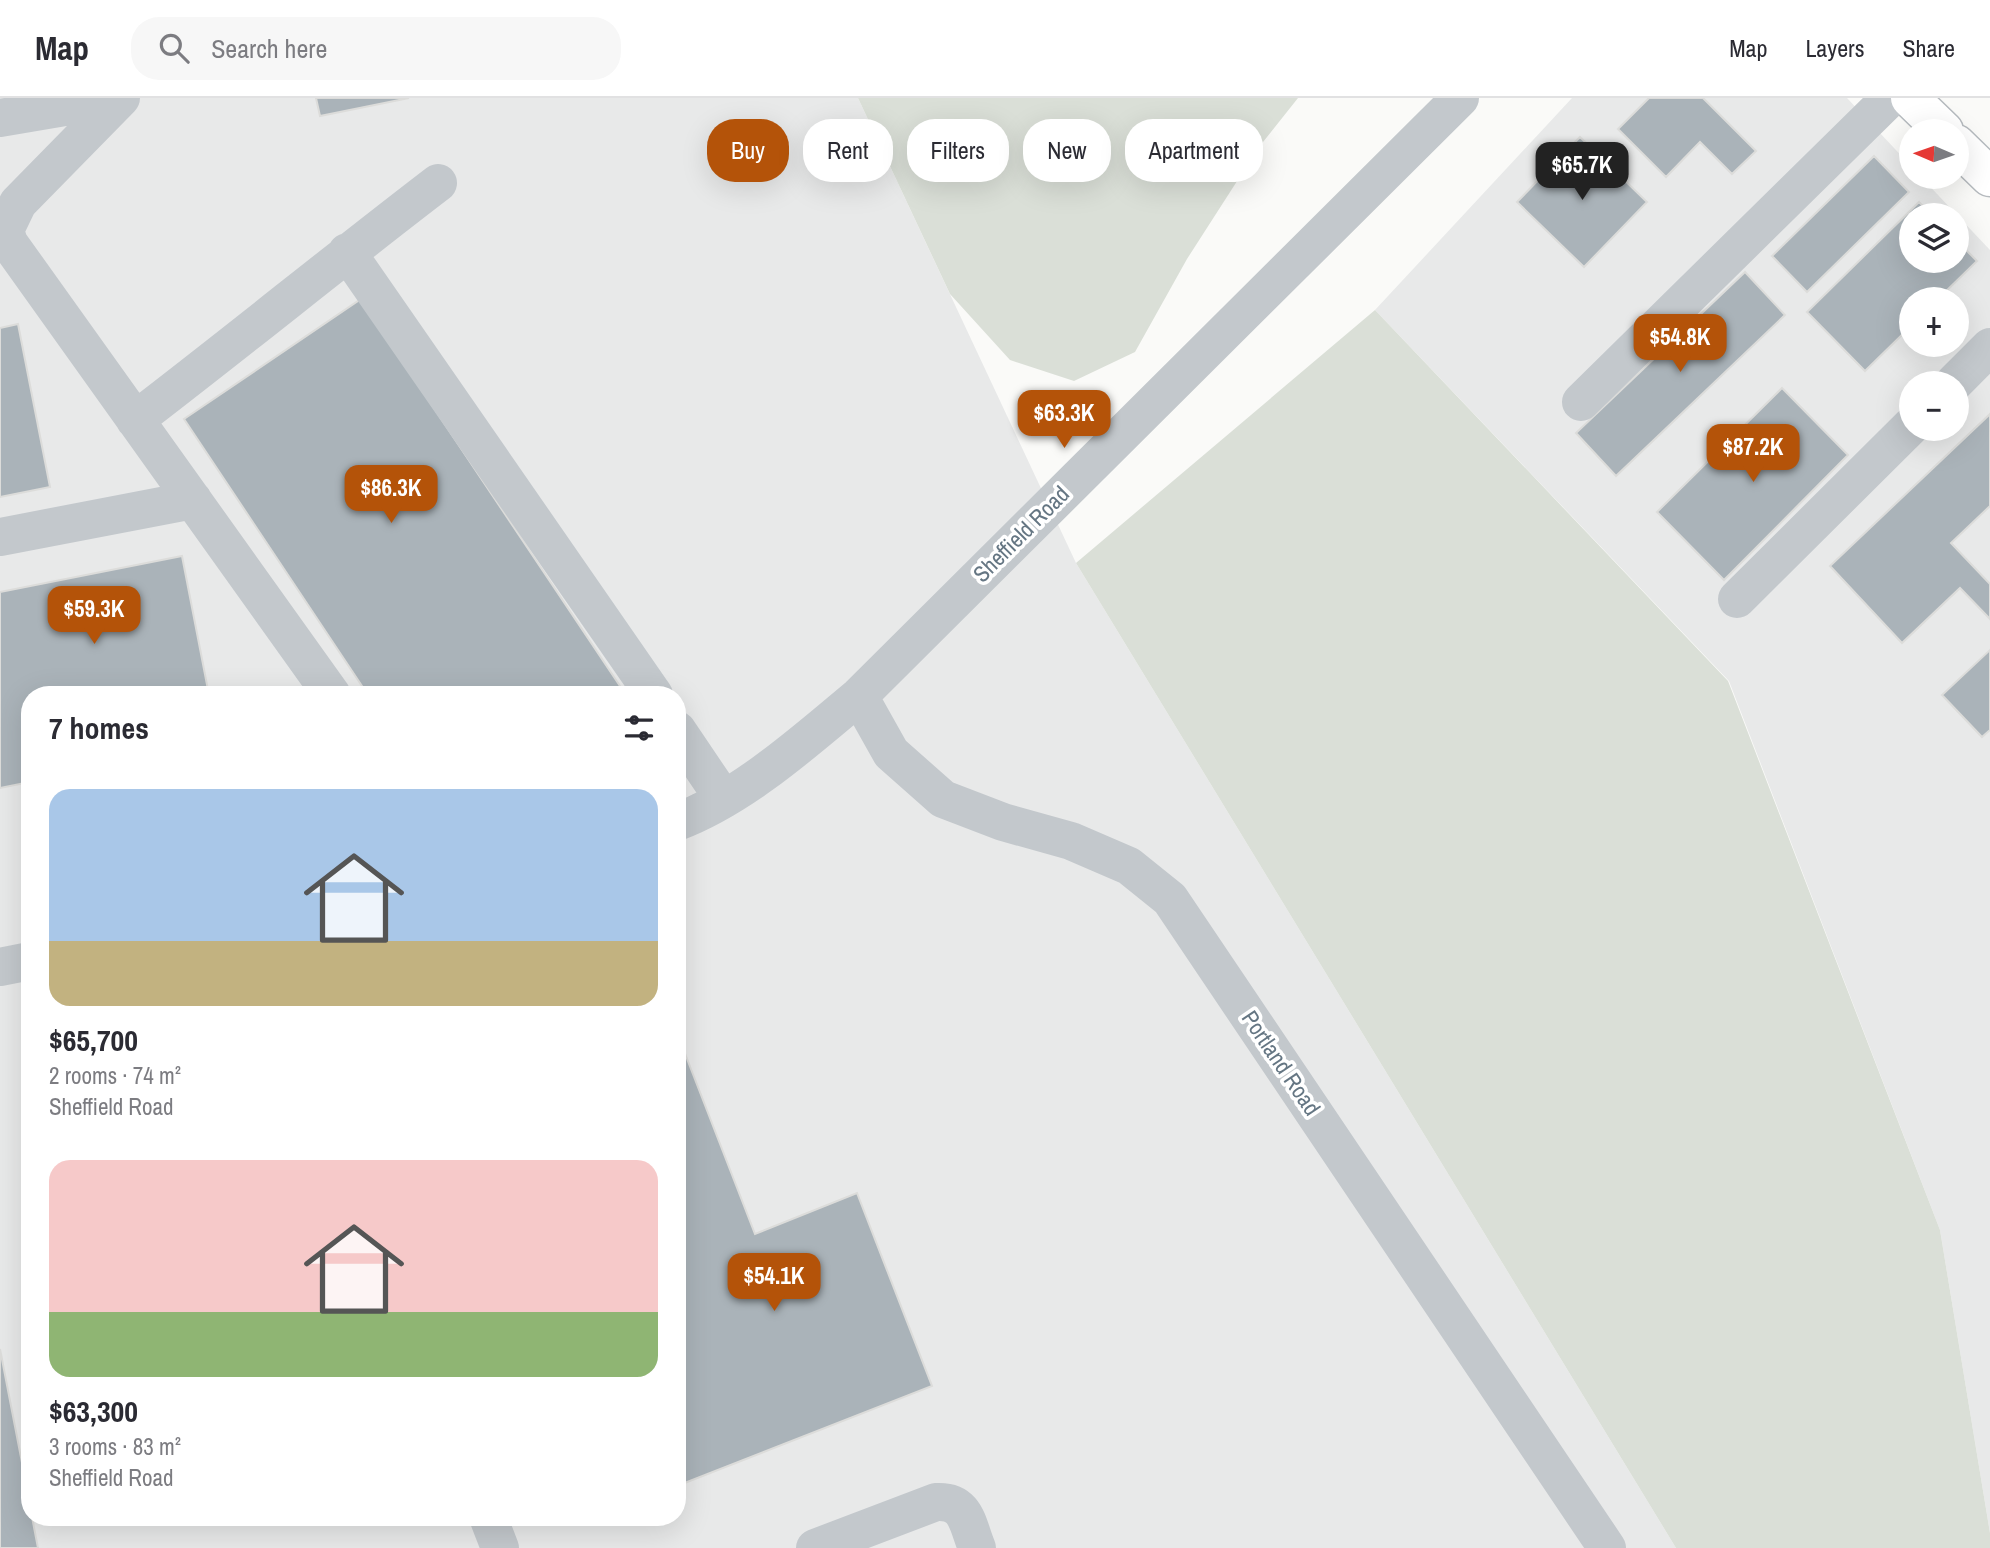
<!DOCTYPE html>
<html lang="en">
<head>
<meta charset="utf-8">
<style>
	:root { --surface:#fff; --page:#f7f7f7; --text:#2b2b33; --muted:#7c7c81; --line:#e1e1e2; --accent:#b45309 }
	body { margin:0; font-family:"Archivo Narrow",sans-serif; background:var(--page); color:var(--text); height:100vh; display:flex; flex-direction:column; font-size:26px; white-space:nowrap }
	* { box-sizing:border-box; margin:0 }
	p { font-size:23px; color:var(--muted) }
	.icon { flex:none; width:38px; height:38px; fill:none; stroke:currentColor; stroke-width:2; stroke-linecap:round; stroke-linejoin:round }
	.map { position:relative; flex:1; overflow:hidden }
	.drawer { position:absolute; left:21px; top:588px; width:665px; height:840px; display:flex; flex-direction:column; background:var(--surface); border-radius:28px; box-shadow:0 7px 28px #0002 }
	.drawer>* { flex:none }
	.guide { position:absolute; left:707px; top:21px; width:665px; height:63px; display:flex; gap:14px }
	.needle { width:46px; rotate:272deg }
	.controls { position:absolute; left:1899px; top:21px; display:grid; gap:14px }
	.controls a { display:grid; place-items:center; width:70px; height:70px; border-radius:50%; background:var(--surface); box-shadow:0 7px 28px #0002; font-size:35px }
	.price { position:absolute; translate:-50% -60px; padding:0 16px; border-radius:14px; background:var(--accent); color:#fff; font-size:23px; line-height:46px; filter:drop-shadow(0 2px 4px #0008) }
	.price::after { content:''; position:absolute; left:50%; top:42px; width:21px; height:16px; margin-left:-10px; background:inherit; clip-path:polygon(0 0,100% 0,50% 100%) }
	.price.active { background:#222; color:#fff }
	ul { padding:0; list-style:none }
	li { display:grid; align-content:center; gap:14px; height:371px; padding:0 28px }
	li span { display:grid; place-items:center; height:217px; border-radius:21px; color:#555 }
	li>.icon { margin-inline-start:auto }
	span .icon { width:126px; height:126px; fill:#fffc; stroke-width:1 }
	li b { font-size:30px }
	h2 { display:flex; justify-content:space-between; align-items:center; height:84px; padding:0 28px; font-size:30px }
	.tag { padding:0 24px; border-radius:28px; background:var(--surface); box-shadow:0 7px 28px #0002; font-size:24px; line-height:63px }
	.tag.active { background:var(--accent); color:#fff }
	header { display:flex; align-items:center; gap:42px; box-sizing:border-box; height:98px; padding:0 35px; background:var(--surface); border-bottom:2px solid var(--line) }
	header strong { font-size:33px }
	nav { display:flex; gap:38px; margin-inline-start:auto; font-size:24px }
	.search { width:490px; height:63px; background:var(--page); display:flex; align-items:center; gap:18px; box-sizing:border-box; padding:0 24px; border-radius:28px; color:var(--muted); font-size:26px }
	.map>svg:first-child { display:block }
	.built { fill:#e8e9e9; fill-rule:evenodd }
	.green { fill:#dadfd7 }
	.building { fill:#aab3b9; stroke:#dcdcda; stroke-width:2 }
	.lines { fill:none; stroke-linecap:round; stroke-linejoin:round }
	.major-casing { stroke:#b5babe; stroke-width:41 }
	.minor { stroke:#c3c8cc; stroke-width:38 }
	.major { stroke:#fff; stroke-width:38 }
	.labels { text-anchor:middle; stroke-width:7; stroke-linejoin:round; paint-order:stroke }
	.street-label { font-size:23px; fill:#657683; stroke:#fff }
</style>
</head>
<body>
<header>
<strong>Map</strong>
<div class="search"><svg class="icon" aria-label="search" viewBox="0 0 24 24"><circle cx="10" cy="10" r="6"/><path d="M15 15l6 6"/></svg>Search here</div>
<nav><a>Map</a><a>Layers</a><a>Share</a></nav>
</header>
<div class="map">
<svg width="1990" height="1450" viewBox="0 0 1990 1450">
	<rect width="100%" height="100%" fill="#fafaf8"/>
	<path class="built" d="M0,0h858l218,465 600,985h-1676zM30,597h647v822h-647z
		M1572,0h275l64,68v11h10l69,73v1283l-50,-303 -211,-549 -354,-371zM1911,117h45v46h-45zM1911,201h45v46h-45zM1911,285h45v46h-45z"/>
	<path class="green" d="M858,0h440l-39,49 -72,112 -52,93 -61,29 -64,-21 -60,-66z
		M1375,212l353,371 212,549 50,303v15h-314l-600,-985z"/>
	<path class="building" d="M316,0h93l-89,18z
		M1649,0h54l53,53 -24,23 -32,-32 -34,35 -48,-48z
		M1580,39l67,65 -63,65 -67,-65z
		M1874,58l35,36 -102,100 -35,-36z
		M1919,104l13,13h-21v46h45v-21l21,21 -39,38h-27v27l-46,45 -58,-59z
		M1745,174l40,43 -169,161 -40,-43z
		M361,201l265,396h-258l-184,-276z
		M18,226l32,163 -50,10v-169z
		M1782,290l66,67 -124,125 -67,-68z
		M1990,316v92l-39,37 39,41v35l-30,-31 -58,55 -72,-77z
		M182,458l27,139h-179v87l-30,6v-196z
		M1990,552v80l-8,7 -40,-42z
		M677,935l78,201 102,-41 75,193 -255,100z
		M0,1251l30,155v13h2l6,31h-38z"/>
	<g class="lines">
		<g class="major-casing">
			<path id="major" d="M1910,0l34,33
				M1956,46l34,33"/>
		</g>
		<path class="minor" d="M121,0l-103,105 -13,27 4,13 323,452
			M0,20l118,-20
			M347,154l307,443
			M1954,285l36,-36
			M1581,304l309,-304
			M135,322c102,-78 201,-159 303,-237
			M0,439l193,-37
			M1737,501l174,-173
			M859,598l32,57 52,46 60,23 68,19 58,25 41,33 437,649
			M677,632l46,68
			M677,724c66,-25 128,-81 182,-126l601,-598
			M0,869l30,-6
			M488,1419l12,31
			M815,1450l121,-46c31,-2 31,22 41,46"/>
		<use href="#major" class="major"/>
	</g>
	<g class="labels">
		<g class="street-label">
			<text transform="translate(1021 436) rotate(-45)" y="8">Sheffield Road</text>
			<text transform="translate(1281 965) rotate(56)" y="8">Portland Road</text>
		</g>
	</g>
</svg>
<div class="controls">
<a><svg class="needle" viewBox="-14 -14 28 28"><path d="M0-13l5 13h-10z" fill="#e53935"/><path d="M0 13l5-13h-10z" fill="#7c7c81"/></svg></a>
<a><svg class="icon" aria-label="layers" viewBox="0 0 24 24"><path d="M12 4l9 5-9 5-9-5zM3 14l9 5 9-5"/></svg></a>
<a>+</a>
<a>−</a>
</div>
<b class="price active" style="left:1582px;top:104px">$65.7K</b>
<b class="price" style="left:1680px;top:276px">$54.8K</b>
<b class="price" style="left:1064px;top:352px">$63.3K</b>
<b class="price" style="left:1753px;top:386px">$87.2K</b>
<b class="price" style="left:391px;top:427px">$86.3K</b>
<b class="price" style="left:94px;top:548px">$59.3K</b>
<b class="price" style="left:774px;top:1215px">$54.1K</b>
<div class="guide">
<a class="tag active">Buy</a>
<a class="tag">Rent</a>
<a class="tag">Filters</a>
<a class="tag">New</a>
<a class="tag">Apartment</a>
</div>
<section class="drawer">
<h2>7 homes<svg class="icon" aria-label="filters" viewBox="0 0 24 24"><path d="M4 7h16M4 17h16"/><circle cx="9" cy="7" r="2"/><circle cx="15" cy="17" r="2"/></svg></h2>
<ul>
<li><span style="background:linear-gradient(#a9c7e8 70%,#c2b280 0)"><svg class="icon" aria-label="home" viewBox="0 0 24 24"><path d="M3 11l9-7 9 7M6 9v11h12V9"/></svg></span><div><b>$65,700</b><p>2 rooms · 74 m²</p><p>Sheffield Road</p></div></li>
<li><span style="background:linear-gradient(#f6c9c9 70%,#8fb573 0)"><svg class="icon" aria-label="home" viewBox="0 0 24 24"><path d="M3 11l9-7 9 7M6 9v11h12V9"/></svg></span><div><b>$63,300</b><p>3 rooms · 83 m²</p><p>Sheffield Road</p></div></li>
</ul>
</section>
</div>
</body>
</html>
